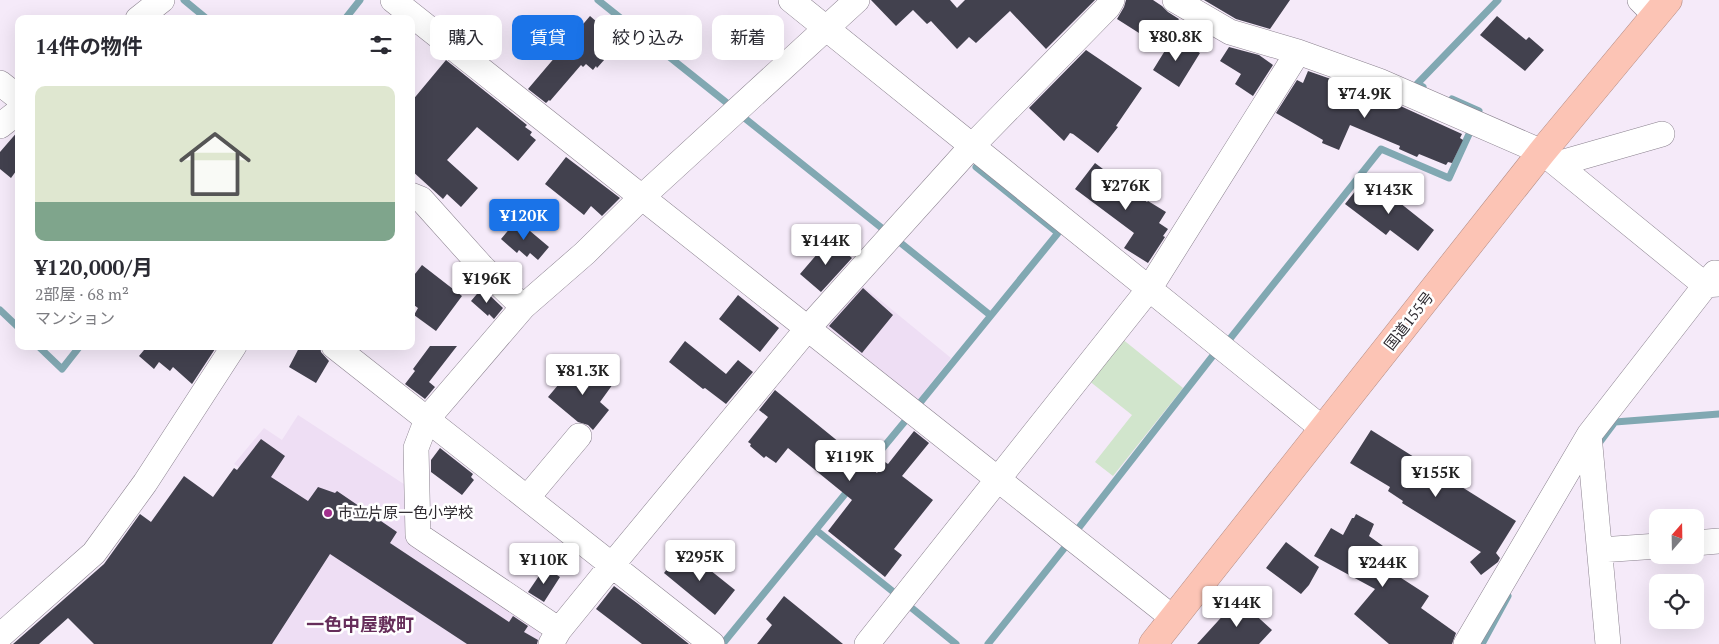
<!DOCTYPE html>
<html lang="ja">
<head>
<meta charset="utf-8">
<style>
	:root { --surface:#fff; --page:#f7f7f7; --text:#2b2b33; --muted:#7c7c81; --accent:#1a73e8 }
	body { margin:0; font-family:"PT Serif","Noto Sans JP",serif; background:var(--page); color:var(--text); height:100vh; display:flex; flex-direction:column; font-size:19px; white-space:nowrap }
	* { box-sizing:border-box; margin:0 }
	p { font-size:16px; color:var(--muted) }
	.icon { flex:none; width:28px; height:28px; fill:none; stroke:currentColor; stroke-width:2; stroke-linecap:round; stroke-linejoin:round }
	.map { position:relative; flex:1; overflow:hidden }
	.drawer { position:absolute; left:15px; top:15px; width:400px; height:335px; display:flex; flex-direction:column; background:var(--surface); border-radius:10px; box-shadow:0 5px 20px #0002 }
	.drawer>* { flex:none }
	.guide { position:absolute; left:430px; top:15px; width:475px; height:45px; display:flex; gap:10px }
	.needle { width:32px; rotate:20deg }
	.tools { position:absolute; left:1649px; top:509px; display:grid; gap:10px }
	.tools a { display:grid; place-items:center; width:55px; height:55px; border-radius:10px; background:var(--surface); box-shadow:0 5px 20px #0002; font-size:25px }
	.price { position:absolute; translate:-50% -42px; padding:0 11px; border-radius:5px; background:#fff; color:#222; font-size:16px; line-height:32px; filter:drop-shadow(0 1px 2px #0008) }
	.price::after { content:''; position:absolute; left:50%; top:30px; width:15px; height:11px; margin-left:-8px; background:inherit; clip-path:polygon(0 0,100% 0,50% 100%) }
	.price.on { background:var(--accent); color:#fff }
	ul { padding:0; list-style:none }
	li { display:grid; align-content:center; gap:10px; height:265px; padding:0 20px }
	li span { display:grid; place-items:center; height:155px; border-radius:10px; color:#555 }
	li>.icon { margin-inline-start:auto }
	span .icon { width:90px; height:90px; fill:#fffc; stroke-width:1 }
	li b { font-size:21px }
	h2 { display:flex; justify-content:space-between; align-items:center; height:60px; padding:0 20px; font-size:21px }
	.chip { padding:0 18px; border-radius:10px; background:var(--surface); box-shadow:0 5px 20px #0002; font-size:18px; line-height:45px }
	.chip.on { background:var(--accent); color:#fff }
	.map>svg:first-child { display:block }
	.built { fill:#eedef4 }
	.green { fill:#d1e5cc }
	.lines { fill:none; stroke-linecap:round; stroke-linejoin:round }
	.stream { stroke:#81a8b2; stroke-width:7 }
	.building { fill:#42414e }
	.minor-casing { stroke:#8b828f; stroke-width:26 }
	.highway-casing { stroke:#b48e86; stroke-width:29 }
	.minor { stroke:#fff; stroke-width:25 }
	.highway { stroke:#fcc4b5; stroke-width:28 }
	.poi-dot { fill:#a2308d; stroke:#fff; stroke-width:2 }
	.labels { text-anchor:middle; stroke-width:5; stroke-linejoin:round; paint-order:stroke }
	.street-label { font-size:15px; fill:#2d292f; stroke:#fff }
	.poi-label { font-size:15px; fill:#2d292f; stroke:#fff; text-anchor:start }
	.quarter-label { font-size:18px; font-weight:bold; fill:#662e5a; stroke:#fff }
</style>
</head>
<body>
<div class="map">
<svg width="1719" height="644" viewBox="0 0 1719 644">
	<rect width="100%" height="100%" fill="#f5eaf9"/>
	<path class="built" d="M857,281l94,77 -35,44 -90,-70 -1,-16z
		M298,415l112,73 2,52 127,85 1,14 -3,5h-365l92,-161 -30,-19 30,-36 18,12z"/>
	<path class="green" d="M1121,338l62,50 -70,88 -18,-14 37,-47 -44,-35z"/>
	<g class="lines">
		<path class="stream" d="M184,0l23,19
			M598,0l134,107
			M345,19l15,-19
			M1423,87l-6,-3 81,-84
			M1452,99l27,12
			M742,116l141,113
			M897,240l93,75
			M0,310l19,18
			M1229,340l152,-191 68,29 21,-46
			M38,346l24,23 18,-23
			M919,404l139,-171 -82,-66
			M1600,442l15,-20 104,-8
			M863,472l43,-52
			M816,530l80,64
			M1077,530l138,-177
			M908,605l48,39
			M725,641l125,-153
			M988,644l78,-98
			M1482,644l26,-48"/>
	</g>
	<path class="building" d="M871,0h79l7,8 8,-8h130l-49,49 -36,-38 -34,32 -7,-6 -12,12 -26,-28 -4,3 -14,-14 -17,16z
		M1126,0h27l9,6 6,6 11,7 -18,28 -44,-28 7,-12z
		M1204,0h86l-20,29 -34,-10z
		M590,16l30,26 -23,26 -1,-2 -3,4 -7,-6 -3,3 -2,-2 -31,36 -1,-1 -3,3 -18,-14z
		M1497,16l29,24 3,-3 15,13 -19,21 -45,-36z
		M1174,36l26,17 -21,34 -26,-17z
		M1229,47l30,8 14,10 -20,31 -18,-12 6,-10 -21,-13z
		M1086,50l56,38 -26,38 2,1 -20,26 -25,-19 -3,-1 -6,8 -35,-33z
		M446,60l81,65 -2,2 7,5 -2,3 6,5 -18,21 -41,-34 -30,33 31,28 -17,19 -14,-13 -4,5 -32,-29v-68z
		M1308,71l66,23 88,40 -2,4 3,2 -11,23 -4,-1 -2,3 -27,-11 -2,3 -18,-8 1,-3 -50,-21 -11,25 -17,-7 1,-3 -47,-27 21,-33 6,3z
		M19,130v37l-8,11 -11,-9v-17z
		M566,157l54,41 -18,18 -11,-10 -7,9 -39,-31z
		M1095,163l52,39 1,-1 18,11 -7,11 9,6 -5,7 2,1 -17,26 -24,-15 10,-15 -59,-44z
		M1364,180l19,14 2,-3 49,39 -16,21 -28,-21 -4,5 -41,-31z
		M517,220l32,27 -11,13 -8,-7 -3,4 -8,-7 -2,3 -16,-14z
		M830,239l22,19 -31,34 -21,-18z
		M422,265l40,31 -26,35 -22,-16 4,-7 -7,-5v-24z
		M482,288l21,20 -9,11 -5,-5 -1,2 -17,-15z
		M863,288l30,27 -31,38 -33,-27z
		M738,295l41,33 -19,24 -41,-33z
		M685,341l41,33 12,-14 15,12 -27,32 -21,-16 -2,1 -34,-27z
		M140,346h77l-25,38 -19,-17 -3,4 -11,-9 -5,7 -15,-13 5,-6z
		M300,346h20l1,6 8,9 -13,22 -27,-16z
		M430,346h27l-28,36 6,5 -10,12 -20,-15 10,-13 -2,-2z
		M588,362l25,22 -13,18 9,8 -16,20 -5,-5 -10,-3 -30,-25 21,-25 7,5z
		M775,390l102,83 8,-11 3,2 26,-33 15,12 -27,33 31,24 -39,49 8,6 -17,22 -57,-46 24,-31 -64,-52 -12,15 -10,-7 -2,2 -14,-12 1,-2 -3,-2 20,-25 -9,-7z
		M1371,430l145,91 -20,32 4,5 -2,4 -17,13 -11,-13 11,-10 -79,-49 1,-2 -15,-10 2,-4 -40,-24z
		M261,439l24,17 -14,21 37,24 10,-14 17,6 2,-2 60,41 -7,11 119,79 4,-6 15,10 -4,6 14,8 -1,4h-70l-137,-90 -58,90h-178l-26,-26 -29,26h-26l91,-80 36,-50 11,8 33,-46 29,21 21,-29 3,2z
		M440,448l33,26 -2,3 3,3 -12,15 -31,-23v-12z
		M1356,514l18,10 -5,12 35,25 -9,13 34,22 -8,12 35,25 -4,11h-63l-35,-30 21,-25 -61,-33 17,-28 12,7 9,-17h2z
		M1286,542l33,25 -10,18 -8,9 -35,-26z
		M681,551l12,10 2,-3 40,32 -20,25 -51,-42z
		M545,567l15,10 -16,25 -16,-10z
		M614,586l23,17 52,41h-47l-46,-35z
		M784,596l59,48h-86l15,-19 -6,-6z
		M1238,599l34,31 -13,14h-62z"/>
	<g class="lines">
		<g class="minor-casing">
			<path id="minor" d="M393,0l780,618
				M791,0l532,429
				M1175,0l55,32 68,20 81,29 163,71 163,133 14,-1
				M1640,0l15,15
				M138,19l24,-19
				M0,83l19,15
				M0,126l19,-15
				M1557,164l105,-30
				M411,195l10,4 61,68 41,40
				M334,346l378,298
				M1589,435l19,209
				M527,498l52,-62
				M1695,543l24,-2
				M1600,550l58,-4
				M559,630l-141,-95 -2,-87 11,-29 96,-112 62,-54 57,-56 215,-197
				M0,636l94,-83 51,-70 89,-137
				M551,644l8,-14 53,-65 196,-237 164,-182 136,-139 4,-7
				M867,644l282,-355 149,-237
				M1466,644l123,-209 126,-162"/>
		</g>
		<g class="highway-casing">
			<path id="highway" d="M1153,644l389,-492 126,-152"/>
		</g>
		<use href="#minor" class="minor"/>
		<use href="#highway" class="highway"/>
	</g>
	<circle class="poi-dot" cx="328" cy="513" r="5"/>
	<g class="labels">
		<g class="street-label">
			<text transform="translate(1409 321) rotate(-52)" y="5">国道155号</text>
		</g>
		<g class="poi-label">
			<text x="338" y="518">市立片原一色小学校</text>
		</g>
		<g class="quarter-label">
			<text x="360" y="631">一色中屋敷町</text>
		</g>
	</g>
</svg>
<div class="tools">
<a><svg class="needle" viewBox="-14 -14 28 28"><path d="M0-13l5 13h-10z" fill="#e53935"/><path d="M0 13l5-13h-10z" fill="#7c7c81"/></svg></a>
<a><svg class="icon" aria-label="locate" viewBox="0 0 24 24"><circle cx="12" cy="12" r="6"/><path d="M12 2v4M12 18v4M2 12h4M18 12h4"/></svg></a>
</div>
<b class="price" style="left:1176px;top:62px">¥80.8K</b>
<b class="price" style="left:1365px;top:119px">¥74.9K</b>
<b class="price" style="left:1126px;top:211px">¥276K</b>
<b class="price" style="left:1389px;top:215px">¥143K</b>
<b class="price on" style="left:524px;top:241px">¥120K</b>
<b class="price" style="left:826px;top:266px">¥144K</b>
<b class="price" style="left:487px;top:304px">¥196K</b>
<b class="price" style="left:583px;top:396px">¥81.3K</b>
<b class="price" style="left:850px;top:482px">¥119K</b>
<b class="price" style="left:1436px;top:498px">¥155K</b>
<b class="price" style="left:700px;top:582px">¥295K</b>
<b class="price" style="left:544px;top:585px">¥110K</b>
<b class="price" style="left:1383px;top:588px">¥244K</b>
<b class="price" style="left:1237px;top:628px">¥144K</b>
<div class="guide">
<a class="chip">購入</a>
<a class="chip on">賃貸</a>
<a class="chip">絞り込み</a>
<a class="chip">新着</a>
</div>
<section class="drawer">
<h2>14件の物件<svg class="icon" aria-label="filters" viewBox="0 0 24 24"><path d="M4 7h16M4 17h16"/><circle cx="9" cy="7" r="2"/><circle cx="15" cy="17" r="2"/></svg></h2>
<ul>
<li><span style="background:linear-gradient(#dfe7d0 75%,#7fa58c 0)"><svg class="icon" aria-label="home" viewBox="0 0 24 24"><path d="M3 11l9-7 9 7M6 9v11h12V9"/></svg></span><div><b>¥120,000/月</b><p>2部屋 · 68 m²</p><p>マンション</p></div></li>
</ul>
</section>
</div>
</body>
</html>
